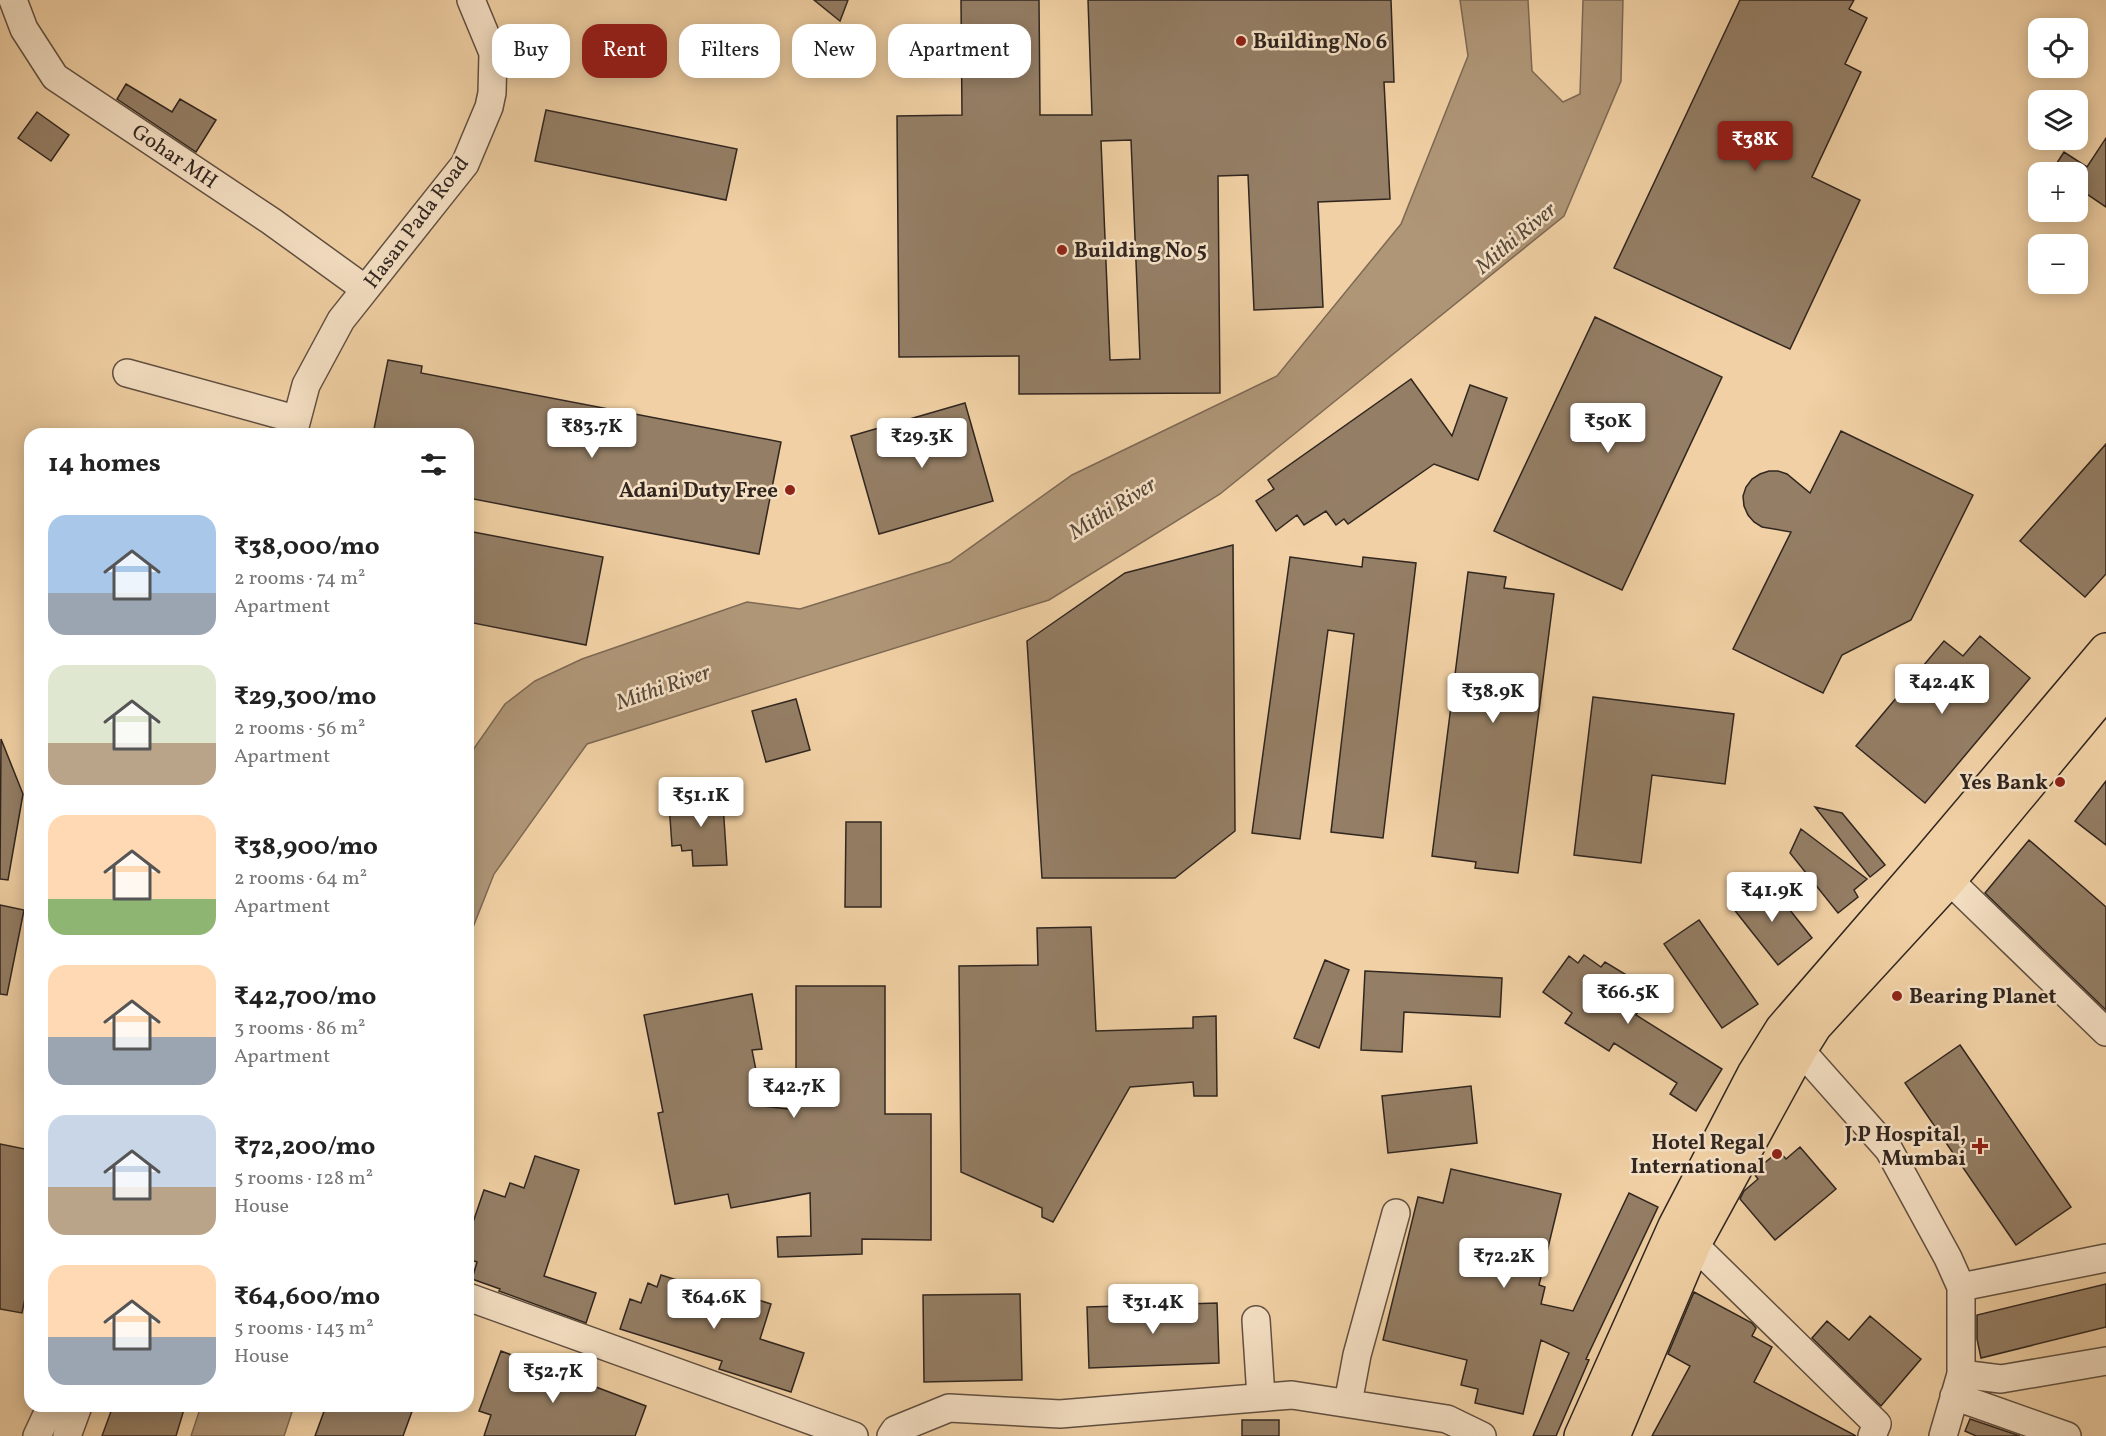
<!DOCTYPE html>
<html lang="en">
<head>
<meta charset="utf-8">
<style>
	:root { --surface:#fff; --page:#f2f2f2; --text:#222; --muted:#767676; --accent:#8f2418 }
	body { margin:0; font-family:Vollkorn,serif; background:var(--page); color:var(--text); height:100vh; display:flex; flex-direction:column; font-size:22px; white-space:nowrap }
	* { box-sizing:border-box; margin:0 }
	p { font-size:20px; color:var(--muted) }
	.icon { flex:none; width:33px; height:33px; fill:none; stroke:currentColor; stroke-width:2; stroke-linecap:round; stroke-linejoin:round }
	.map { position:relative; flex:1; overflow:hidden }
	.details { position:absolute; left:24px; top:428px; width:450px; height:984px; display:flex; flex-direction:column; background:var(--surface); border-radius:18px; box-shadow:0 3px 15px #0003 }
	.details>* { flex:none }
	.top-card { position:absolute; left:492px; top:24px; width:570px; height:54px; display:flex; gap:12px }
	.fabs { position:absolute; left:2028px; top:18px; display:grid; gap:12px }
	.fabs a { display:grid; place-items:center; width:60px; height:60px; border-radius:12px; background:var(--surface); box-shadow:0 3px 15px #0003; font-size:30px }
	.price { position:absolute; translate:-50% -51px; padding:0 14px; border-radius:6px; background:#fff; color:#222; font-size:20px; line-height:39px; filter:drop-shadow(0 2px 3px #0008) }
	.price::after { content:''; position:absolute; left:50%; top:36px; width:18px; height:14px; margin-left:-9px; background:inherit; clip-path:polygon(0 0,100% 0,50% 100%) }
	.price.current { background:var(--accent); color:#fff }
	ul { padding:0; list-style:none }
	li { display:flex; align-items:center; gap:18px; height:150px; padding:0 24px }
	li span { display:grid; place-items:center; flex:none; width:168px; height:120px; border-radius:18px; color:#555 }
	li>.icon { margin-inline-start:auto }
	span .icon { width:72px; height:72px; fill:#fffc; stroke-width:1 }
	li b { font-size:26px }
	h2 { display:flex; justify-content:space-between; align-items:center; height:72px; padding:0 24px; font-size:26px }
	.pill { padding:0 21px; border-radius:18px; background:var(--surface); box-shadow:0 3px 15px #0003; font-size:21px; line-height:54px }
	.pill.current { background:var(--accent); color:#fff }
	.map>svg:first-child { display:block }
	.water { fill:#af9677; stroke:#7d6954; stroke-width:1.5 }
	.building { fill:#947e65; stroke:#312620; stroke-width:1.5; fill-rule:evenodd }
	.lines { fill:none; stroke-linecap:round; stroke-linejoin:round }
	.minor-casing { stroke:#615041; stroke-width:30 }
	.major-casing { stroke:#312620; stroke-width:36 }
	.minor { stroke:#f5e0c4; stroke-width:27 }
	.major { stroke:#f0d0a4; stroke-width:33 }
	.poi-dot { fill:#8f2418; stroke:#f5e0c4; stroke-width:2 }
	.labels { text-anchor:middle; stroke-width:5; stroke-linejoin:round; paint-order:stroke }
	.poi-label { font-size:21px; font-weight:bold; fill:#312620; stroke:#f5e0c4; text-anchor:end }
	.street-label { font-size:21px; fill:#312620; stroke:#f5e0c4 }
	.water-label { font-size:22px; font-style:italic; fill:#57483a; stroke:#f5e0c4 }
</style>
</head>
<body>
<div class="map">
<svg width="2106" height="1436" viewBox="0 0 2106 1436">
	<rect width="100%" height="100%" fill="#f0d0a4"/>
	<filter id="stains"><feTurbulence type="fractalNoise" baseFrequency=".00333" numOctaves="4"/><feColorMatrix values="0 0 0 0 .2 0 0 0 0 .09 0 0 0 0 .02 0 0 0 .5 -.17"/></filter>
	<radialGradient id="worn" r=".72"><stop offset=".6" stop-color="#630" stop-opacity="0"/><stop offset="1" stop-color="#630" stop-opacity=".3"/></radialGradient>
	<path class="water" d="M1460,0h68l4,71 31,31 17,-8 3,-94h40l-2,81 -57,135 -344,278 -171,106 -462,144 -93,130 -26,66v-183l37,-53 30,-23 47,-22 165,-57 53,7 150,-47 122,-87 205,-99 124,-152 67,-168z
		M201,1406h93l-10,30h-93z"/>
	<path class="building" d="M814,0h34l-8,21z
		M961,0h78l1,115h52l-4,-115h303l3,82h-10l6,117 -72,3 5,105 -69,3 -6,-135 -30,1 2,217 -201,1v-38l-120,1 -2,-241 65,-1zM1131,140l9,219 -30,1 -9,-219z
		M1740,0h114l-5,9 18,9 -22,46 16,8 -49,105 48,23 -70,149 -176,-81z
		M126,84l46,28 8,-13 36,21 -20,32 -79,-53z
		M546,110l191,39 -11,51 -191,-39z
		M37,112l32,23 -18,26 -33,-23z
		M2106,138v69l-28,-19v-16h-27l13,-20 23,15z
		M1595,317l127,60 -100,213 -128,-59z
		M388,360l34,6 -1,7 360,69 -22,112 -291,-56v-64h-95z
		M1411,379l41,57 18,-51 37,13 -29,82 -44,-16 -86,60 -4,-5 -8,6 -10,-14 -22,14 -7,-10 -21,16 -20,-30 18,-12 -6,-9z
		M965,403l28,98 -114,33 -28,-98z
		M1841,431l132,64 -62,125 -69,35 -19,38 -90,-44 58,-117 -29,-5 -8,-5 -6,-7 -4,-9 -1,-10 3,-9 6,-8 8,-5 9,-3h9l9,3 23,19z
		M2106,444v130l-21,23 -65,-56z
		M468,531l135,26 -17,88 -118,-23z
		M1233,545l2,286 -60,47h-133l-15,-237 98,-68z
		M1290,557l72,10 1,-10 53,6 -33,275 -52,-6 23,-198 -26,-4 -28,209 -48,-6z
		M1468,572l38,5 -2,11 50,6 -36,279 -43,-5 1,-6 -44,-6z
		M1980,636l50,42 -105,125 -69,-57 88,-105 19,15z
		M1593,697l141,17 -9,70 -73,-9 -11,88 -67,-8z
		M796,699l14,51 -44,12 -14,-51z
		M1,739l22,55 -15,86 -8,-1z
		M2106,781v64l-31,-24z
		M722,789l5,76 -34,1 -1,-16 -10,1 -1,-6 -9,1 -3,-42 14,-1 -1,-7 22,-1v-5z
		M1815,807l27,6 43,52 -15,12z
		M846,822h35v85h-36z
		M1801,829l66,50 -13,11 4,7 -20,16 -48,-60z
		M2029,840l77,67v103l-121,-117z
		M1767,881l45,57 -34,27 -45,-57z
		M0,905l24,5 -17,85 -7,-1z
		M1699,920l59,84 -36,24 -58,-84z
		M1091,927l5,104 97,-3v-11l23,-1 1,80h-23l-1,-14 -63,5 -77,135 -11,-5v-9l-81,-36 -2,-206 79,-1 -1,-37z
		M1584,955l17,12 4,-5 38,23 -6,8 9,6 -10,16 86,54 -26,42 -26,-17 7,-11 -63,-40 -5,8 -44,-28 7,-10 -29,-21 26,-36 9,7z
		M1325,960l24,10 -30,78 -25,-10z
		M1365,971l137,7 -2,39 -96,-5 -2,40 -41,-2z
		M796,986h89v128h46v126l-69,-1v15l-84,3 -1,-20 34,-1 -1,-43 -79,15 -3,-14 -53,10 -17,-91 5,-1 -19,-97 108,-21 10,55 -10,1 11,56 33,4z
		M1960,1045l111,162 -55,38 -111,-162z
		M1471,1086l6,57 -89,10 -6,-57z
		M0,1144l30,6v124l-8,39 -22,-4z
		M1800,1147l36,42 -61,51 -35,-41 4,-8 14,-12 -4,-5 2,-4 23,-19 7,8z
		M535,1156l44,14 -35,106 52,17 -10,30 -87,-32 1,-2 -28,-10 5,-17 -9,-3v-22l16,-47 21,7 5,-14 14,5z
		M1451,1169l110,25 -22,91 6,2 -4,17 32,7 56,-118 29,14 -72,152 3,1 -33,76h-23l36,-83 -28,-13 -18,74 -48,-11 3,-14 -17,-4 6,-25 -84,-20 35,-143 25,6z
		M661,1275l51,16 2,-5 57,18 -11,35 44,14 -13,39 -72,-23 3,-8 -102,-32 10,-30 11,4 7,-20 9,4z
		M2106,1284v43l-125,31 -4,-19v-24z
		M1694,1292l58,31 4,5 -4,8 20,11 -18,35 102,54h-204l38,-70 -22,-12z
		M1020,1294l2,86 -98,2 -1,-87z
		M1217,1303l2,60 -130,5 -2,-61z
		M1870,1316l51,43 -40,47 -69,-68 15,-17 22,19z
		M501,1351l145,55 -11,30h-151l7,-21 -12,-4z
		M113,1406h72l-9,30h-74z
		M326,1406h88l-11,30h-88z
		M1970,1419l50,17h-44l-11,-5z
		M1242,1420h37v16h-37z"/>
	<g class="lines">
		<g class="minor-casing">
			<path id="minor" d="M13,0l11,29 31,48 216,144 94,68
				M127,373l168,46
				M293,434l13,-49 35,-65 124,-156 24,-57 3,-14 1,-40 -22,-53
				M1936,865l13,15 157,152
				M1787,1035l102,115 59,108 13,29v87l-18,62
				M1680,1231l197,193 -5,12
				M1961,1287l145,-29
				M468,1297l386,139
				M1256,1320l5,77
				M1961,1374l40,5 105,-18
				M1954,1396l113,40
				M1348,1403l9,-48 39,-142
				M37,1436l14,-30
				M67,1436l11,-30
				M891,1436l4,-6 54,-22 111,6 232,-19 155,24 35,17"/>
		</g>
		<g class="major-casing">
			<path id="major" d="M1581,1436l94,-210 79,-152 28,-45 148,-171 176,-208
				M1613,1436l81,-192 106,-194 15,-24 136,-148 155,-187"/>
		</g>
		<use href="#minor" class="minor"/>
		<use href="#major" class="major"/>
	</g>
	<g class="poi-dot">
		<circle cx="1241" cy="41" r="6"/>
		<circle cx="1062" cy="250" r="6"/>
		<circle cx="790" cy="490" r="6"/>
		<circle cx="2060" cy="782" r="6"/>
		<circle cx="1897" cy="996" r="6"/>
		<path d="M1977 1137h6v6h6v6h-6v6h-6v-6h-6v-6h6z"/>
		<circle cx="1777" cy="1154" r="6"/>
	</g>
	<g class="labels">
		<g class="poi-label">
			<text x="1253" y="48" text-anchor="start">Building No 6</text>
			<text x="1074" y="257" text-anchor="start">Building No 5</text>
			<text x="778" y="497">Adani Duty Free</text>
			<text x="2048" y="789">Yes Bank</text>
			<text x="1909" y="1003" text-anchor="start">Bearing Planet</text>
			<text x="1966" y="1141">J.P Hospital,<tspan x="1966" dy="24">Mumbai</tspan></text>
			<text x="1765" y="1149">Hotel Regal<tspan x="1765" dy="24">International</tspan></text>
		</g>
		<g class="street-label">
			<text transform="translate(175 156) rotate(34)" y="7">Gohar MH</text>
			<text transform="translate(416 222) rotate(-53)" y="7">Hasan Pada Road</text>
		</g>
		<g class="water-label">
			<text transform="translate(1515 237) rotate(-40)" y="8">Mithi River</text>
			<text transform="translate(1112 507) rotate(-32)" y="8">Mithi River</text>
			<text transform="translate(663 686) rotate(-19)" y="8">Mithi River</text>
		</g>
	</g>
	<rect width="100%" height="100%" filter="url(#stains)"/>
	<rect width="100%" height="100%" fill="url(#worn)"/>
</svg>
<div class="fabs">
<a><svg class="icon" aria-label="locate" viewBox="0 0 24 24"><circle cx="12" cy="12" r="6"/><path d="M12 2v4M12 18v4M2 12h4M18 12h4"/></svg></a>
<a><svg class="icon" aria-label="layers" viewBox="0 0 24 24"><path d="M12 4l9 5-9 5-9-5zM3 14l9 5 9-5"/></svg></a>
<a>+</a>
<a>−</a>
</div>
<b class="price current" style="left:1755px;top:172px">₹38K</b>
<b class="price" style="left:1608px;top:454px">₹50K</b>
<b class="price" style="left:592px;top:459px">₹83.7K</b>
<b class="price" style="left:922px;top:469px">₹29.3K</b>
<b class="price" style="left:1942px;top:715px">₹42.4K</b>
<b class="price" style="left:1493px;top:724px">₹38.9K</b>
<b class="price" style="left:701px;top:828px">₹51.1K</b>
<b class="price" style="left:1772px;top:923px">₹41.9K</b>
<b class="price" style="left:1628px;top:1025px">₹66.5K</b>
<b class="price" style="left:794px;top:1119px">₹42.7K</b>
<b class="price" style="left:1504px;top:1289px">₹72.2K</b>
<b class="price" style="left:714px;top:1330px">₹64.6K</b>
<b class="price" style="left:1153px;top:1335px">₹31.4K</b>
<b class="price" style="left:553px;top:1404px">₹52.7K</b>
<div class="top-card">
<a class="pill">Buy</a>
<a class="pill current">Rent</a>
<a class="pill">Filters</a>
<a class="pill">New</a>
<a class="pill">Apartment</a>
</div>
<section class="details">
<h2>14 homes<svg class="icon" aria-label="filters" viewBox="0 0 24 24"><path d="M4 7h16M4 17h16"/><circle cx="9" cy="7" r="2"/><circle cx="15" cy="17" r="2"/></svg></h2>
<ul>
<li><span style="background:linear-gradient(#a9c7e8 65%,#9aa5b1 0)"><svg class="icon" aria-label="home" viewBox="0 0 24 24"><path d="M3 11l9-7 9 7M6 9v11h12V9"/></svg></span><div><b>₹38,000/mo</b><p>2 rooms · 74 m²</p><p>Apartment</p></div></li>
<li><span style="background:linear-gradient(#dfe7d0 65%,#b9a48a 0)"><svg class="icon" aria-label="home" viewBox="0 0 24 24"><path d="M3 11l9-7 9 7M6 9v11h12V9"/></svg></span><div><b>₹29,300/mo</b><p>2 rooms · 56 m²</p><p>Apartment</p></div></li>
<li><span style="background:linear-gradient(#ffd9b3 70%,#8fb573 0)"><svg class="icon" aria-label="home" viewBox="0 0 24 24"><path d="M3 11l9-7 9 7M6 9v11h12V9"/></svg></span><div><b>₹38,900/mo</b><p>2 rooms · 64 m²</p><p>Apartment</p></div></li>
<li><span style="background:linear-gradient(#ffd9b3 60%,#9aa5b1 0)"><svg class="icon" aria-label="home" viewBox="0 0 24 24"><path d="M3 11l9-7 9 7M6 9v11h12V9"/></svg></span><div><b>₹42,700/mo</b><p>3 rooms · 86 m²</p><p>Apartment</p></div></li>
<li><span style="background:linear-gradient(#c9d6e8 60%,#b9a48a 0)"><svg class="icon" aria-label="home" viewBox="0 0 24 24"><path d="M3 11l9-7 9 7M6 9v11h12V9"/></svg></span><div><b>₹72,200/mo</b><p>5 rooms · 128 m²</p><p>House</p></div></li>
<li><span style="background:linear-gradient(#ffd9b3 60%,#9aa5b1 0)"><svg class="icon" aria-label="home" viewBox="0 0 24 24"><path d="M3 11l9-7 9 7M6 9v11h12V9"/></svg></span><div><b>₹64,600/mo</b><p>5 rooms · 143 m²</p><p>House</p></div></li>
</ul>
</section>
</div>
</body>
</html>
